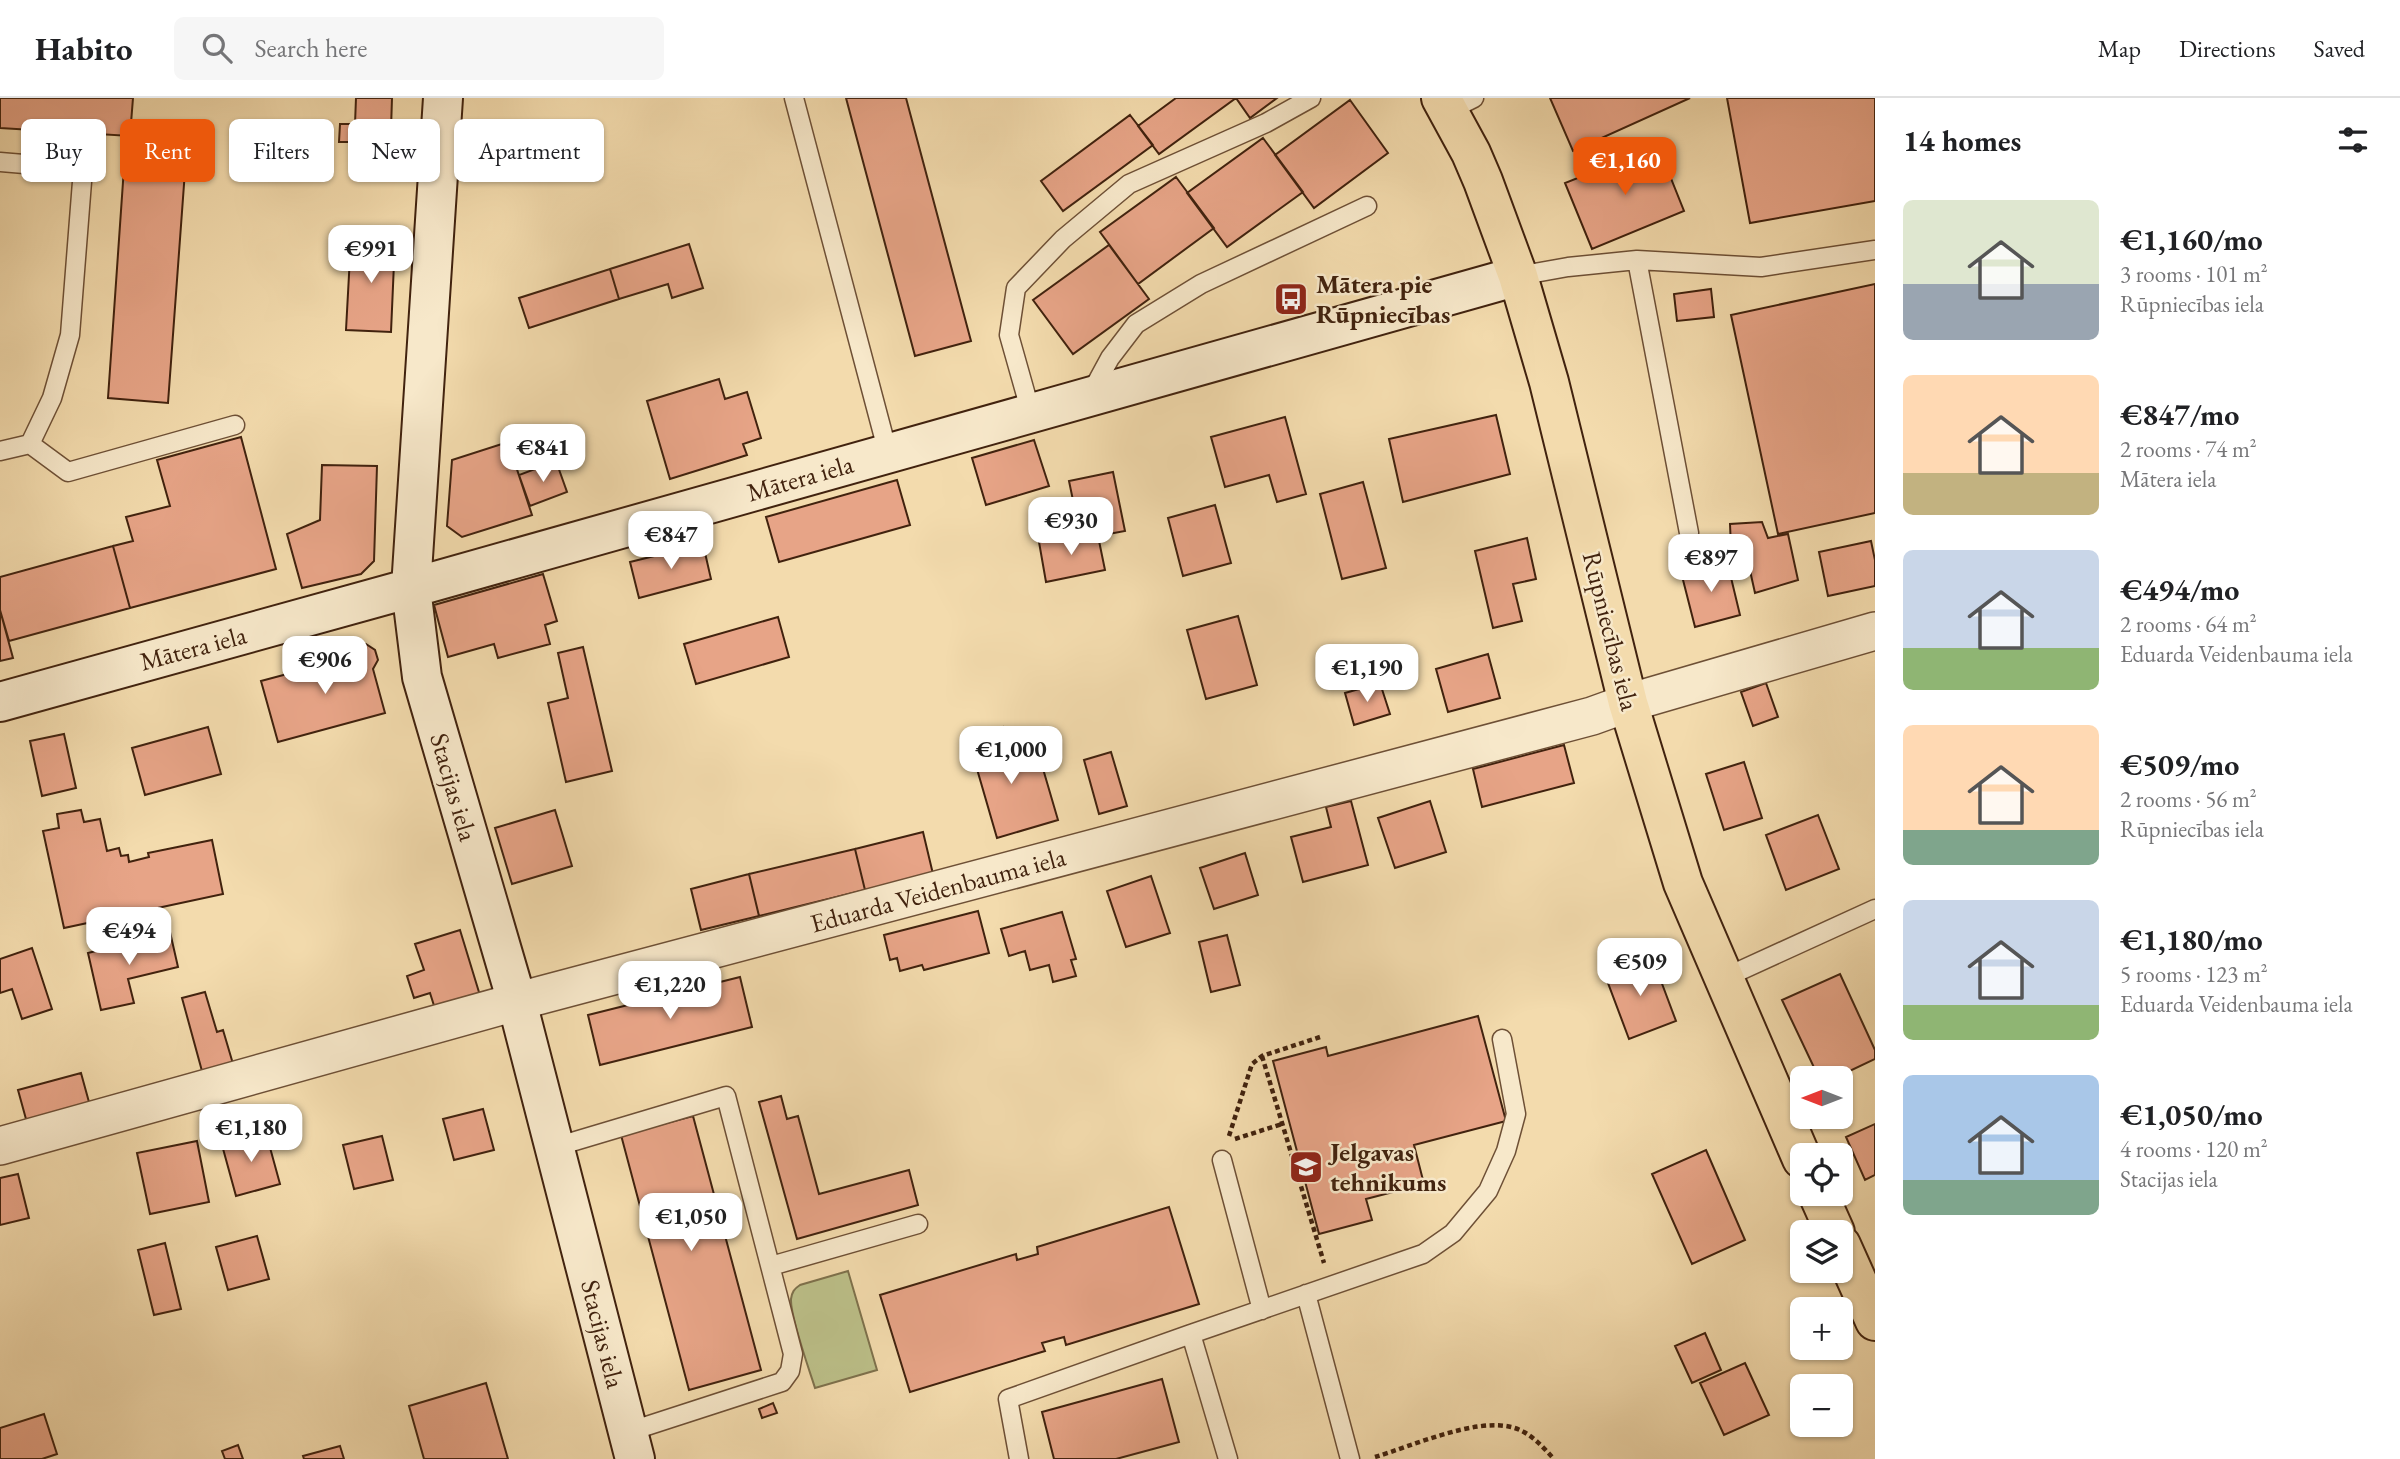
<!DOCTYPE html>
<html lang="en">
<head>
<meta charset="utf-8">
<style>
	:root { --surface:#fff; --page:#f6f6f6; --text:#202124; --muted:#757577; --line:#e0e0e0; --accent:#ea580c }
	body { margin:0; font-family:"EB Garamond",serif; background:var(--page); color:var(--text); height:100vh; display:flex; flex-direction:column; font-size:26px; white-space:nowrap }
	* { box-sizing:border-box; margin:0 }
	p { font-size:23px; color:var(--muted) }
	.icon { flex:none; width:38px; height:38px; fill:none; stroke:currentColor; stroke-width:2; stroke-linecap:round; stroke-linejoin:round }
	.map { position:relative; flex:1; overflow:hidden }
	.sheet { display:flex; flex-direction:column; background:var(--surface); width:525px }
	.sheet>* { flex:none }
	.top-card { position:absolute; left:21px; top:21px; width:665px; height:63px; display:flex; gap:14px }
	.needle { width:46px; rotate:270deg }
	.buttons { position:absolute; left:1790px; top:968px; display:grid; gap:14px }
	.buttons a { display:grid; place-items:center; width:63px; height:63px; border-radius:10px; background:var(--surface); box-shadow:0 2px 5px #0004; font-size:35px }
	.price { position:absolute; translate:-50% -60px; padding:0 16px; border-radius:14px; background:#fff; color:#222; font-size:23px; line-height:46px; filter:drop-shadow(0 2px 4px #0008) }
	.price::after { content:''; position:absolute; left:50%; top:42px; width:21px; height:16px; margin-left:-10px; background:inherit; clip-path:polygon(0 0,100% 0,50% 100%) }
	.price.active { background:var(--accent); color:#fff }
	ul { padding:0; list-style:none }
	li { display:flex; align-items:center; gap:21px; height:175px; padding:0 28px }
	li span { display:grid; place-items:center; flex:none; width:196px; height:140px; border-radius:10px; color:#555 }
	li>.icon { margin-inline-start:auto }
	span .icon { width:84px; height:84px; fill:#fffc; stroke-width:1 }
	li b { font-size:30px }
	h2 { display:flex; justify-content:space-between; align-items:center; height:84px; padding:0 28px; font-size:30px }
	.pill { padding:0 24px; border-radius:10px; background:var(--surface); box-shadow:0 2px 5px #0004; font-size:24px; line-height:63px }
	.pill.active { background:var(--accent); color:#fff }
	header { display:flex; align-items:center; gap:42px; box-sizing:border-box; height:98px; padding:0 35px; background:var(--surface); border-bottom:2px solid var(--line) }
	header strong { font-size:33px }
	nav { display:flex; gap:38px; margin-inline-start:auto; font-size:24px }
	.search { width:490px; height:63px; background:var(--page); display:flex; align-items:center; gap:18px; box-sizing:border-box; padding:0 24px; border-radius:10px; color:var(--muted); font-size:26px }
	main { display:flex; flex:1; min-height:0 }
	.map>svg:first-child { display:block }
	.green { fill:#bcc089; stroke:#7e714c; stroke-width:2 }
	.building { fill:#e7a487; stroke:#41220e; stroke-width:2 }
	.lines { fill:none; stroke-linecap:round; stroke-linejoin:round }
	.lane-casing { stroke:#6e5036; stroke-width:21 }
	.street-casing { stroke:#6e5036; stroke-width:40 }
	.secondary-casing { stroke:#41220e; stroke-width:42 }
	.primary-casing { stroke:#41220e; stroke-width:42 }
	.path { stroke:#41220e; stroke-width:4.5; stroke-dasharray:5 3.5; stroke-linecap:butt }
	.lane { stroke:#f7e8ca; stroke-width:18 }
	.street { stroke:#f7e8ca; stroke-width:37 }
	.secondary { stroke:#f7e8ca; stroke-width:38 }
	.primary { stroke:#f3dbad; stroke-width:38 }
	.labels { text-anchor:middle; stroke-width:5; stroke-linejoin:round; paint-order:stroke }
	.poi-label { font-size:26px; font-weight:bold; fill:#41220e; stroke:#f7e8ca; text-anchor:start }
	.street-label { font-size:26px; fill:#41220e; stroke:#f7e8ca }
</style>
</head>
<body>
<header>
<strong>Habito</strong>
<div class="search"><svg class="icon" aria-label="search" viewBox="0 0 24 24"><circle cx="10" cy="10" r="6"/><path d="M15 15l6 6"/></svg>Search here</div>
<nav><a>Map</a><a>Directions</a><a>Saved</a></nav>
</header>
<main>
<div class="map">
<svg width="1875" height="1361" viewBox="0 0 1875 1361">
	<rect width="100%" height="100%" fill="#f3dbad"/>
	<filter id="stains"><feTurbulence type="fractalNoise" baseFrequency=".00286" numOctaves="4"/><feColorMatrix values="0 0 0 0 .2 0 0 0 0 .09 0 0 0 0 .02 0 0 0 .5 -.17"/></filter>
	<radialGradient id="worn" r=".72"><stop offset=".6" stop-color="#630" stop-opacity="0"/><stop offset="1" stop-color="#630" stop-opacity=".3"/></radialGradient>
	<path class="green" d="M848,1173l29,99 -62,18c-6,-19 -25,-72 -24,-89 1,-7 3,-10 9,-14z"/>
	<path class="building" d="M0,0h133l-3,38 -130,-8z
		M356,0h36l-2,63h-36l1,-19h-16l1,-18h15z
		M846,0h60l65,243 -56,15z
		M1176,0h60l-77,56 -21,-28z
		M1236,0h41l-27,20z
		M1550,0h140l-117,53z
		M1727,0h148v103l-125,22z
		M1350,2l38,53 -74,55 -39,-53z
		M1130,17l23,30 -90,66 -22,-30z
		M1263,40l40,54 -76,55 -40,-54z
		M1658,48l26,65 -92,38 -27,-66z
		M125,55l61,4 -18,246 -60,-5z
		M1176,79l38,51 -76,56 -38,-52z
		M351,140l44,2 -4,92 -45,-2z
		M689,146l14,44 -31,10 -4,-14 -49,15 -9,-30z
		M1109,147l40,54 -76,55 -40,-54z
		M610,171l9,30 -90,29 -10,-30z
		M1875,186v229l-97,21 -47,-219z
		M1711,191l3,28 -37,4 -3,-27z
		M719,281l6,20 22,-7 14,46 -18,6 4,11 -77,24 -23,-78z
		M1496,317l14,59 -107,28 -14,-63z
		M1285,319l21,77 -29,8 -8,-27 -44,12 -14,-50z
		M241,339l35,132 -146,39 -17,-62 20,-5 -7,-24 44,-11 -13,-46z
		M1034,342l15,46 -63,19 -14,-47z
		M508,344l24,73 -70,22 -15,-11 5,-66z
		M556,363l11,31 -37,14 -11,-31z
		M322,367l55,1 -3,95 -13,13 -59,14 -15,-54 33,-14z
		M1113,374l12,59 -44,8 -12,-58z
		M897,382l13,45 -131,37 -13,-45z
		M1363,384l23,86 -44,11 -22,-85z
		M1215,407l16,58 -48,13 -15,-58z
		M1762,424l6,16 20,-4 10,46 -43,13 -10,-45h-14l-1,-24z
		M1080,436l1,5 17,-3 7,34 -59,12 -7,-40z
		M1527,440l9,41 -23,5 9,37 -29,7 -18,-77z
		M1871,443l4,19v26l-47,10 -9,-44z
		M703,446l8,35 -72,19 -9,-36z
		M113,448l17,62 -121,33 -9,-31v-33z
		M1727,463l13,54 -45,12 -14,-55z
		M543,476l14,47 -12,4 5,19 -52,14 -4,-14 -46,13 -14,-52z
		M0,512l13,48 -13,3z
		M1238,518l19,69 -51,14 -19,-69z
		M778,519l11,40 -93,27 -12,-40z
		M366,546l9,6 3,10 -5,9 12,44 -107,29 -17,-61 90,-24 4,-10z
		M583,549l29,124 -46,11 -18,-79 20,-5 -10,-45z
		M1488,556l12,44 -52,14 -12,-43z
		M1380,585l10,31 -36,11 -9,-32z
		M1766,585l12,34 -25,9 -12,-34z
		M208,629l13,47 -76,21 -13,-47z
		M1003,629l13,43 25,-8 17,58 -61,18 -29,-100z
		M64,636l12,54 -34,8 -12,-55z
		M1564,647l10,38 -92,24 -9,-38z
		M1111,654l16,54 -28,8 -15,-54z
		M1744,664l18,56 -38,12 -18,-56z
		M1351,703l17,64 -65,17 -12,-45 40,-10 -5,-20z
		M1430,703l16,51 -51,16 -17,-50z
		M81,712l3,12 16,-3 7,32 12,-3 2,8 7,-1 1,7 20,-5 -1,-4 64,-13 11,54 -159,34 -21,-97 16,-3 -2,-14z
		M555,712l17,56 -60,18 -17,-56z
		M1818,717l21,54 -53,21 -20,-55z
		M923,734l10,42 -68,16 -10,-41z
		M855,751l10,41 -106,26 -10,-42z
		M1245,755l13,42 -44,14 -14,-41z
		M749,776l10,42 -58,14 -10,-41z
		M1151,778l19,57 -44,14 -19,-56z
		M978,813l11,42 -65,17 -2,-5 -22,6 -3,-13 -7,2 -6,-25z
		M1062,814l14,47 -5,1 5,16 -23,6 -4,-17 -19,5 -5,-19 -16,5 -8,-27z
		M460,832l22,72 -45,13 -7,-22 -16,5 -7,-22 17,-6 -9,-26z
		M170,834l8,35 -50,12 6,24 -33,7 -13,-57z
		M1227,837l13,50 -29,7 -12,-50z
		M32,850l20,61 -30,10 -10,-30 -12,4v-34z
		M1652,859l24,64 -47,18 -24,-64z
		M1840,876l35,76v9l-40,19h-16l-37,-78z
		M740,879l12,50 -152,38 -12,-50z
		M205,894l12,40 6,-2 13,44 -31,8 -23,-84z
		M1478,918l28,105 -92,24 10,39 -58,15 6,21 -53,14 -46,-173 53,-14 2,9z
		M81,975l11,40 -63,17 -11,-40z
		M781,998l6,23 11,-3 21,78 90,-24 9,35 -121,34 -38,-137z
		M483,1011l11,41 -40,10 -11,-41z
		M693,1018l68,254 -72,20 -68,-255z
		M1875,1026v51l-10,5 -19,-43z
		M266,1035l14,51 -44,12 -14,-51z
		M382,1038l11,44 -39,9 -11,-44z
		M197,1043l12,61 -59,12 -13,-61z
		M1706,1052l39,90 -53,24 -40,-90z
		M18,1076l11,44 -29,7v-47z
		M1169,1109l30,97 -133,41 -2,-8 -22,6 3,8 -135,41 -30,-97 136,-41 1,6 21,-6 -1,-7z
		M257,1138l12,43 -41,11 -12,-43z
		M165,1145l16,66 -27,6 -16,-65z
		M1705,1235l16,37 -29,13 -17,-37z
		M1745,1265l24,52 -45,20 -24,-52z
		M1162,1281l17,63 -63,17h-62l-12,-47z
		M486,1285l22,76h-84l-15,-53z
		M773,1305l4,10 -15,5 -3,-9z
		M44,1316l13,40 -15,5h-42v-31z
		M238,1347l5,14h-18l-3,-8z
		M340,1348l4,13h-40l-1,-3z"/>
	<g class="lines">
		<g class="lane-casing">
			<path id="lane" d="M794,0l94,355
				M1448,13l26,-13
				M0,64l83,7 -13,166 -18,63 -22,46 -30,7
				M1637,162l52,273
				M1518,178l50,-9 69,-7 124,7 114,-17
				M1091,295l19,-35 26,-34 65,-40 166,-78
				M1031,315l-22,-78 7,-47 47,-49 66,-55 137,-61 45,-25
				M30,346l38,28 167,-47
				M1724,880l151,-69
				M555,1049l171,-51 67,258 -3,17 -8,11 -154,50
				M1222,1062l40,150
				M771,1168l147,-42
				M1306,1196l44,165
				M1191,1236l232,-80 30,-21 35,-42 18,-40 10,-37 -14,-75
				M1019,1361l-11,-60 183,-65 37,125"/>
		</g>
		<g class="street-casing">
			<path id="street" d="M0,1048l530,-148 1062,-282 36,-13 247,-72"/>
		</g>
		<g class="secondary-casing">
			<path id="secondary" d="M443,0l-32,490 11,89 95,325 118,457
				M0,604l411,-114 1107,-312"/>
		</g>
		<g class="primary-casing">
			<path id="primary" d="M1441,0l30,55 12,28 35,95 31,106 79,321 55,180 119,276
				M1818,1096l17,38
				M1841,1147l34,76"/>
		</g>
		<path class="path" d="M1262,958l62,207
			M1229,1038l23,-72 10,-8 58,-19
			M1235,1041l47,-15
			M1375,1359c37,-11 99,-39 136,-30 18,4 31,19 43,32"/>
		<use href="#lane" class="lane"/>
		<use href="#street" class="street"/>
		<use href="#secondary" class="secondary"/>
		<use href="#primary" class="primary"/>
	</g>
	<defs>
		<g id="bus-square" transform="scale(1.75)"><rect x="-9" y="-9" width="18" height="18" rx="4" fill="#8f2418" stroke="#f7e8ca"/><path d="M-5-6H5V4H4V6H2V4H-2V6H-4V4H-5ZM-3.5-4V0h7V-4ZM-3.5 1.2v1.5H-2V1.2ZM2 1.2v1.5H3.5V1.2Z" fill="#fff"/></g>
		<g id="university-square" transform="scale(1.75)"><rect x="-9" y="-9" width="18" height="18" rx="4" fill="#8f2418" stroke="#f7e8ca"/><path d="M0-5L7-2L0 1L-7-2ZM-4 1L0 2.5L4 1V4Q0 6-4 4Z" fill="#fff"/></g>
	</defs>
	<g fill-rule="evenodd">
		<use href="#bus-square" x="1291" y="201"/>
		<use href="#university-square" x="1306" y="1069"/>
	</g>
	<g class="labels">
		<g class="poi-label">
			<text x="1316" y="195">Mātera pie<tspan x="1316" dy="30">Rūpniecības</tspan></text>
			<text x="1330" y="1063">Jelgavas<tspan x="1330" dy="30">tehnikums</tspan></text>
		</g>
		<g class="street-label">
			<text transform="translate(800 380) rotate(-16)" y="9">Mātera iela</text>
			<text transform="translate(1611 533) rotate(76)" y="9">Rūpniecības iela</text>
			<text transform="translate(193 550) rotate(-15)" y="9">Mātera iela</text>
			<text transform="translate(454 689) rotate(74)" y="9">Stacijas iela</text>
			<text transform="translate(938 792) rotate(-15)" y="9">Eduarda Veidenbauma iela</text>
			<text transform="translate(603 1236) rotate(76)" y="9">Stacijas iela</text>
		</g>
	</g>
	<rect width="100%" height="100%" filter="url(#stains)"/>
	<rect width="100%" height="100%" fill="url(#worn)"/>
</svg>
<div class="buttons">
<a><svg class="needle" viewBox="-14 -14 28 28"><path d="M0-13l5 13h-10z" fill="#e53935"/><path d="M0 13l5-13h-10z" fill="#757577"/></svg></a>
<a><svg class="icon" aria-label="locate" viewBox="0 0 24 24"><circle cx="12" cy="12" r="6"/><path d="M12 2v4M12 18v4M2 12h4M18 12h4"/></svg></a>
<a><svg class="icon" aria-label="layers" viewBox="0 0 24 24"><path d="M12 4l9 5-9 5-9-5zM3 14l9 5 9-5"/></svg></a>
<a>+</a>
<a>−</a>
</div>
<b class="price active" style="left:1625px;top:99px">€1,160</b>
<b class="price" style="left:371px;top:187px">€991</b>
<b class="price" style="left:543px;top:386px">€841</b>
<b class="price" style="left:1071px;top:459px">€930</b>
<b class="price" style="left:671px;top:473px">€847</b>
<b class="price" style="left:1711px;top:496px">€897</b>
<b class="price" style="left:325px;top:598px">€906</b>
<b class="price" style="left:1367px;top:606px">€1,190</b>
<b class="price" style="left:1011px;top:688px">€1,000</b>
<b class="price" style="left:129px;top:869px">€494</b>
<b class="price" style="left:1640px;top:900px">€509</b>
<b class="price" style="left:670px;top:923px">€1,220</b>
<b class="price" style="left:251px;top:1066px">€1,180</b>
<b class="price" style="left:691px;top:1155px">€1,050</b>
<div class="top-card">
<a class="pill">Buy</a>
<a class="pill active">Rent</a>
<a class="pill">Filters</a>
<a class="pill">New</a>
<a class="pill">Apartment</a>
</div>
</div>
<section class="sheet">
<h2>14 homes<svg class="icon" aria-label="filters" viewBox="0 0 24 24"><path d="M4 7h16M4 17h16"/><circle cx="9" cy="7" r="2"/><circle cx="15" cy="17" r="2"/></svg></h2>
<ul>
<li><span style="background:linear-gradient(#dfe7d0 60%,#9aa5b1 0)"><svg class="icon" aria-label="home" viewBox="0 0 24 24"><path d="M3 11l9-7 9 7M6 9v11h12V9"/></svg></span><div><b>€1,160/mo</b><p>3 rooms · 101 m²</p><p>Rūpniecības iela</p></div></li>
<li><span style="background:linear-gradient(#ffd9b3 70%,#c2b280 0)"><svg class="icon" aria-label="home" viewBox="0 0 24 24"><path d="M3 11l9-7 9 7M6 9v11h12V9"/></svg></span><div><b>€847/mo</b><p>2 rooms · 74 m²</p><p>Mātera iela</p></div></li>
<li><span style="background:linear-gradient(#c9d6e8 70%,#8fb573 0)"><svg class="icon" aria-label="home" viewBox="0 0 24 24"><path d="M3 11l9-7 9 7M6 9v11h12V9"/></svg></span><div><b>€494/mo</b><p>2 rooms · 64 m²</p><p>Eduarda Veidenbauma iela</p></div></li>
<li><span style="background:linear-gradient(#ffd9b3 75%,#7fa58c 0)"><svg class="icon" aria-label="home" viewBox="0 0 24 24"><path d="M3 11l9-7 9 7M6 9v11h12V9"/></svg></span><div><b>€509/mo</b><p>2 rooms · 56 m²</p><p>Rūpniecības iela</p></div></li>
<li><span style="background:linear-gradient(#c9d6e8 75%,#8fb573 0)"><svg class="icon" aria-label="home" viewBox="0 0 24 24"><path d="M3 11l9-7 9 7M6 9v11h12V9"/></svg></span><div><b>€1,180/mo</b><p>5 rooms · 123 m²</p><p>Eduarda Veidenbauma iela</p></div></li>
<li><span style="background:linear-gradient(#a9c7e8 75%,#7fa58c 0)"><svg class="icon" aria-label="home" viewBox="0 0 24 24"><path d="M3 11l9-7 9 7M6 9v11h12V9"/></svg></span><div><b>€1,050/mo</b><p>4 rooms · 120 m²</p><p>Stacijas iela</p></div></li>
</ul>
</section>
</main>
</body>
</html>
